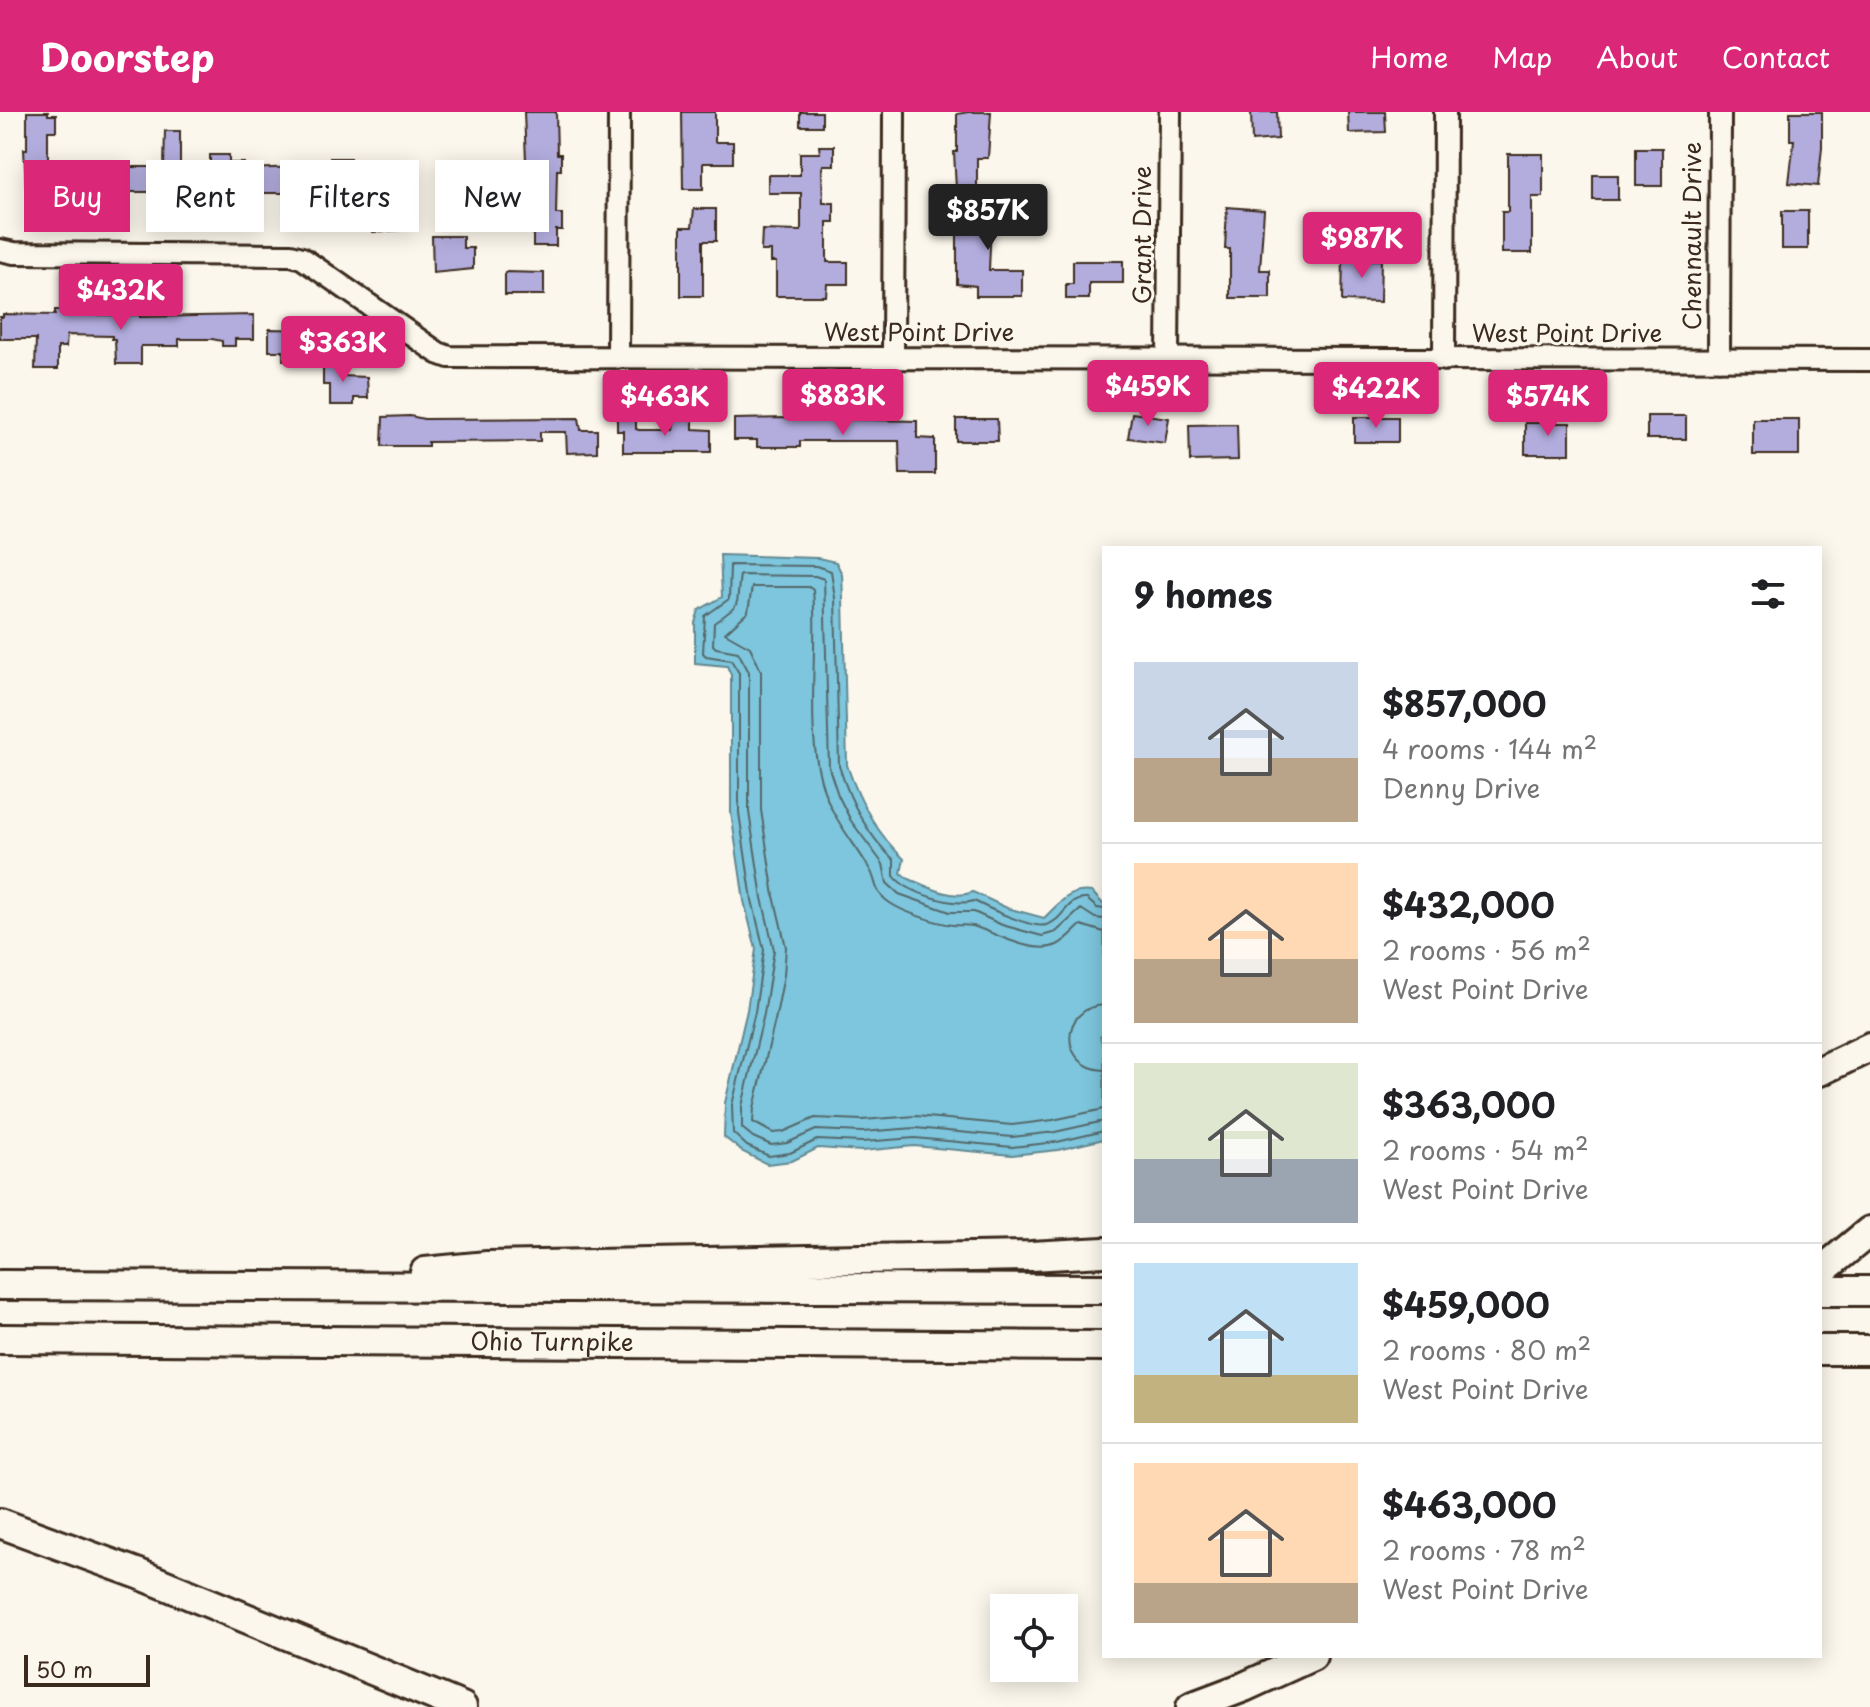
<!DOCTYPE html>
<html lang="en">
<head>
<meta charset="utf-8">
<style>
	:root { --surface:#fff; --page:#f2f2f2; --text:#202124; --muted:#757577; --line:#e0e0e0; --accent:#db2777 }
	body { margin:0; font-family:"Playpen Sans",sans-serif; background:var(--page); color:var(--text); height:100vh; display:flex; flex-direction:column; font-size:30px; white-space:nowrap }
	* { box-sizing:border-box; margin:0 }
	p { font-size:26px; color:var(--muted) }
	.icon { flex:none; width:44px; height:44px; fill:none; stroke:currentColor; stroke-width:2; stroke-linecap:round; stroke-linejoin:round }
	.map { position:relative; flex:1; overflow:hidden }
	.panel { position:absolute; left:1102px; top:434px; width:720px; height:1112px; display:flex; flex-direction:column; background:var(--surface); border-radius:0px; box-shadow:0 4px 20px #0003 }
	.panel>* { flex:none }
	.hud { position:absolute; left:24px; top:48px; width:760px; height:72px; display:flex; gap:16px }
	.tools { position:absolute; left:990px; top:1482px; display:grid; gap:16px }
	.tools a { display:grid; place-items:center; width:88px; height:88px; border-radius:0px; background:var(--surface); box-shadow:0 4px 20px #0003; font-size:40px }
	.scale { position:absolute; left:24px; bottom:20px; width:126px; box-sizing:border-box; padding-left:8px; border:4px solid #3b2a1e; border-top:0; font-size:22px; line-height:28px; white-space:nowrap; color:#3b2a1e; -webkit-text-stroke:6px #fbf7ec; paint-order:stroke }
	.price { position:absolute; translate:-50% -68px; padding:0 18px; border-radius:8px; background:var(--accent); color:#fff; font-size:26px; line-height:52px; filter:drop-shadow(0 2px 4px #0008) }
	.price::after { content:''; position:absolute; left:50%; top:48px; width:24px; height:18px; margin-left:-12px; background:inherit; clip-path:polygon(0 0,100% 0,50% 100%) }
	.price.on { background:#222; color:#fff }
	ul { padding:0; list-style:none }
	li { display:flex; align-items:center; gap:24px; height:200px; padding:0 32px }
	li+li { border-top:2px solid var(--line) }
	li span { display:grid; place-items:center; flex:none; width:224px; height:160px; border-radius:0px; color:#555 }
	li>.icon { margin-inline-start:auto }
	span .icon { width:96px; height:96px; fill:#fffc; stroke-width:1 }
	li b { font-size:34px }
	h2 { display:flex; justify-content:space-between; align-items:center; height:96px; padding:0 32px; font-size:34px }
	.pill { padding:0 28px; border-radius:0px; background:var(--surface); box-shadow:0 4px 20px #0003; font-size:28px; line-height:72px }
	.pill.on { background:var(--accent); color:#fff }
	header { display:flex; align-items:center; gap:48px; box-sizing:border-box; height:112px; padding:0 40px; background:var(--accent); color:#fff }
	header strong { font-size:38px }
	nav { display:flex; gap:44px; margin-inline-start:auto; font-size:28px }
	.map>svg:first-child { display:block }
	.water { fill:#7dc6dd; stroke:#638891; stroke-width:2 }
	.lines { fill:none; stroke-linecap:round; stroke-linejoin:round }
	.shore { stroke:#55686a; stroke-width:2 }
	.building { fill:#b3adde; stroke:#3b2a1e; stroke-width:2 }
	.minor-casing { stroke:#3b2a1e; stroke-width:26 }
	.highway-casing { stroke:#3b2a1e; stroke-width:34 }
	.minor { stroke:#fbf7ec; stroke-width:20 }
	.highway { stroke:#fbf7ec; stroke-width:28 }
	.labels { text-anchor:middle; stroke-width:6; stroke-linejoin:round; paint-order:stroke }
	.street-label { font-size:24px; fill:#3b2a1e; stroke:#fbf7ec }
</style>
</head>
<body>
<header>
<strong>Doorstep</strong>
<nav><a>Home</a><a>Map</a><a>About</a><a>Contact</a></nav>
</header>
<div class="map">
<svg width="1870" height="1595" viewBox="0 0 1870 1595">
	<rect width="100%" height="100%" fill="#fbf7ec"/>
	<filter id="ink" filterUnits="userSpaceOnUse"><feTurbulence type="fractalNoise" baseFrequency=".0125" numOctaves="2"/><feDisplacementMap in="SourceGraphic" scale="16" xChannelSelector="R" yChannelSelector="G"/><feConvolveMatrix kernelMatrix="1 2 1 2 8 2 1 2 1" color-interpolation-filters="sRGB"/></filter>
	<g filter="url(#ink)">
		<path class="water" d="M720,443l98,3 18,4 6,12 1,23 4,168c12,36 29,68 57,94l-3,14 6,5c20,8 45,23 66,14l34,16 37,10c16,-15 24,-29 48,-26l12,13v128l-4,4 4,12v90l-46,11 -46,5 -98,-9 -52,5 -44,-3 -26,13 -25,3 -24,-12 -19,-15 1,-34 22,-93 9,-61 -12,-48 -13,-88v-138l-4,-9 -32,-3v-40l4,-13 23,-13z"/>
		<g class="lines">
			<path class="shore" d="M1104,797l-7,-1 -10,-9c-21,-2 -23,22 -41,26 -14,4 -58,-17 -72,-24 -20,6 -67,-8 -80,-25v-16c-27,-25 -44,-59 -55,-94l-4,-168 -4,-27 -15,-5 -86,-1 -1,34 -24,17 -2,37 3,3 25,4 8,13v140l13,87 12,50 -9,62 -23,93 1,28 14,13 22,10 21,-3 27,-13 45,2 53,-4 97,9 45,-5 47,-11
				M1104,807l-9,-1 -14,-9 -25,23 -14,4 -40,-11 -28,-13h-24l-51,-18 -12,-11 -4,-19 -32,-43 -13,-26 -9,-27 -5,-189 -9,-3 -75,-1c-5,33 4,27 -26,48l-1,22 3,3 22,4 11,20v140l13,86 12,52 -10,64 -22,92v22l11,9 18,8 16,-2 29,-13 46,2 53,-4 97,9 43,-5 49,-11
				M1104,820l-23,-7c-8,7 -14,15 -24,20 -22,10 -59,-10 -81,-18 -7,-3 -15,-1 -23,-2 -17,-2 -50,-13 -63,-22 -19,-13 -12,-22 -21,-35 -13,-23 -31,-42 -41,-67 -26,-58 -9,-147 -15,-211l-4,-3h-57l-4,25 -23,21 25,14 11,24v139l13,86 12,51 -2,28 -8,41 -22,92 -1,14 20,11 10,-1 32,-14 47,2 54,-4 96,9 41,-5 51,-11
				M1104,893c-45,2 -45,63 0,65"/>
		</g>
		<path class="building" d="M27,0h21v3h8v16h-8v43h32v17h-54l-2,-42h3z
			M524,0h32l1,42h4v16h-4l-1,44h6v16h-6v16h-23v-16h-9v-23h12l-1,-38h-2v-8h-7z
			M682,0h33v30h18v21h-30v26h-20z
			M800,0h22v14h-22z
			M968,0h23l-3,46h-11v30l-21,1 -2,-37h3v-38z
			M1251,0h26l1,27 -26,2z
			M1348,0h37l1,20 -37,1z
			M1790,0h32v35l-4,39 -29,-3 5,-43h-4z
			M165,19h15v37l30,-1v-12h19v8h15v6l85,-3 1,-8h20v10h15l-1,22 -47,1v-3h-29v5h-32v-2l-105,-3v4h-21v-25h34z
			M819,34h15v19h-11l-1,4 1,34h11v19h-7v40h21v22h-21l-1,12h-50v-34h-5v-11h-10l1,-21 39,1v-38h-33v-18h32v-22h20z
			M1636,36h26v38h-26z
			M1508,42h35v43h-11v56h-30v-41h6z
			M1593,63h25v25h-25z
			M1009,89h19v23h-37l-2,46h33v26h-46v-10l-19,-2v-57l11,1 1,-18h40z
			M1227,95l37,3 -4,60h10v28h-40v-49h-5z
			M373,96h43v21l-43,3z
			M694,97h22v32h-13v55h-22v-69h11z
			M1782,99h26v38h-26z
			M432,124h31v12h10v21l-40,4z
			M1343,147l38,1 -1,42 -38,-1z
			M1073,149h50v22h-34v16h-23v-15h7z
			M505,160l39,1v22h-39z
			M55,198h13v5h72v2l114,-2v24h-19v7h-13v-5l-10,-2h-33v7h-38v18h-25l-1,-25h-3v-3l-45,-1 -1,12h-8v22h-23l1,-30h-36v-22h3v-3l52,1z
			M269,217l45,1v30h-31v-9h-14z
			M323,247h19v17l25,1 1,21h-14v7h-24v-20h-7z
			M1132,301l37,5 -4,25 -37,-5z
			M410,304l14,3 155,-1 2,12h16v22l-30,1 -1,-21h-26v9l-112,1v4h-46l1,-29z
			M1647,304h39v23h-39z
			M1354,305h44v25h-44z
			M617,306h19v11l3,1h33l2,-12h19v11l18,1v22h-88v-21h-6z
			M786,306l131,3v17l18,1v35h-35l-1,-33h-99v6h-43v-7h-23v-21z
			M956,307h41l1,22h-42z
			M1753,307h46v36h-46z
			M1525,311h45v31h-45z
			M1237,312l1,36 -48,1 -1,-36z"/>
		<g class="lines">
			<g class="minor-casing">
				<path id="minor" d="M0,138l14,3 277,2 11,3 136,95 11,4 1421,3
					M618,246l1,-246
					M893,247l1,-247
					M1168,247l2,-247
					M1444,248l1,-248
					M1719,248l1,-248"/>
			</g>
			<g class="highway-casing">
				<g id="highway">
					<path d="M1820,959l50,-24"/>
					<path d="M425,1160l62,-6 544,-10 73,-4"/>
					<path d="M1820,1160l50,-41"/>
					<path d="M0,1173l1104,4"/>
					<path d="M1820,1179h50"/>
					<path id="s1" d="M0,1227l1104,7"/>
					<path d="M1820,1238h50"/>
					<path d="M0,1411l139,51 323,133"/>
					<path d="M1191,1595l53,-20 68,-31"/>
				</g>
			</g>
			<use href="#minor" class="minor"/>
			<use href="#highway" class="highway"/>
		</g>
	</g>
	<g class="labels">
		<g class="street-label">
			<text transform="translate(1143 123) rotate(-90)" y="8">Grant Drive</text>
			<text transform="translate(1693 124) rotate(-90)" y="8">Chennault Drive</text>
			<text x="919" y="229">West Point Drive</text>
			<text x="1567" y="230">West Point Drive</text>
			<text dy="8" stroke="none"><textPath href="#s1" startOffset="552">Ohio Turnpike</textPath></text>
		</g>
	</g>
</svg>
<div class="tools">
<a><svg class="icon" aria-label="locate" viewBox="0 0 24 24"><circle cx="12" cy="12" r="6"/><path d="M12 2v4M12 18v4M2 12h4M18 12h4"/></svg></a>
</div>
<div class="scale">50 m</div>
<b class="price on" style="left:988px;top:140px">$857K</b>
<b class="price" style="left:1362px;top:168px">$987K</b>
<b class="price" style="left:121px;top:220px">$432K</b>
<b class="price" style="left:343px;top:272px">$363K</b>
<b class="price" style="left:1148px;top:316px">$459K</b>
<b class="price" style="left:1376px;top:318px">$422K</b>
<b class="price" style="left:843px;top:325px">$883K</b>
<b class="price" style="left:665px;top:326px">$463K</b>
<b class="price" style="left:1548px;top:326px">$574K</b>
<div class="hud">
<a class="pill on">Buy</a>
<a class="pill">Rent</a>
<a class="pill">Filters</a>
<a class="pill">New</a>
</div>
<section class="panel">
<h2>9 homes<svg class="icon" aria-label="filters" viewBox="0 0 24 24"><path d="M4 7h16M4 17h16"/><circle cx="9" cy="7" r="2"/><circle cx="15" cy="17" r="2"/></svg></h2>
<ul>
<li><span style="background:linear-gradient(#c9d6e8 60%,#b9a48a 0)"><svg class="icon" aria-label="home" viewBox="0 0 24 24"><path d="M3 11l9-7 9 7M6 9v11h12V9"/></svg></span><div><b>$857,000</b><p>4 rooms · 144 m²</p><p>Denny Drive</p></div></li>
<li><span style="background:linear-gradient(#ffd9b3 60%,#b9a48a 0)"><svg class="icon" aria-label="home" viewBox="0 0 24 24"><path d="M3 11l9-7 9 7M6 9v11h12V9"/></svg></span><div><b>$432,000</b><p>2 rooms · 56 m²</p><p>West Point Drive</p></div></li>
<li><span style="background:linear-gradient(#dfe7d0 60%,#9aa5b1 0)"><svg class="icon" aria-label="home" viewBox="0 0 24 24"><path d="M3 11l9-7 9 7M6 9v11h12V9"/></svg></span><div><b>$363,000</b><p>2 rooms · 54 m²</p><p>West Point Drive</p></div></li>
<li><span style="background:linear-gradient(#bfe0f5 70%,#c2b280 0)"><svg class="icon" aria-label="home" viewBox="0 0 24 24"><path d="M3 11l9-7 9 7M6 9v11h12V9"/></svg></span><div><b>$459,000</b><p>2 rooms · 80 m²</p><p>West Point Drive</p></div></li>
<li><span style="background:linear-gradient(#ffd9b3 75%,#b9a48a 0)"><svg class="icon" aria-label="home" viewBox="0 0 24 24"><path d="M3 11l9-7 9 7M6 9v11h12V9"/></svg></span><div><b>$463,000</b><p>2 rooms · 78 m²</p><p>West Point Drive</p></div></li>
</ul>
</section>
</div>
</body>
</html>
